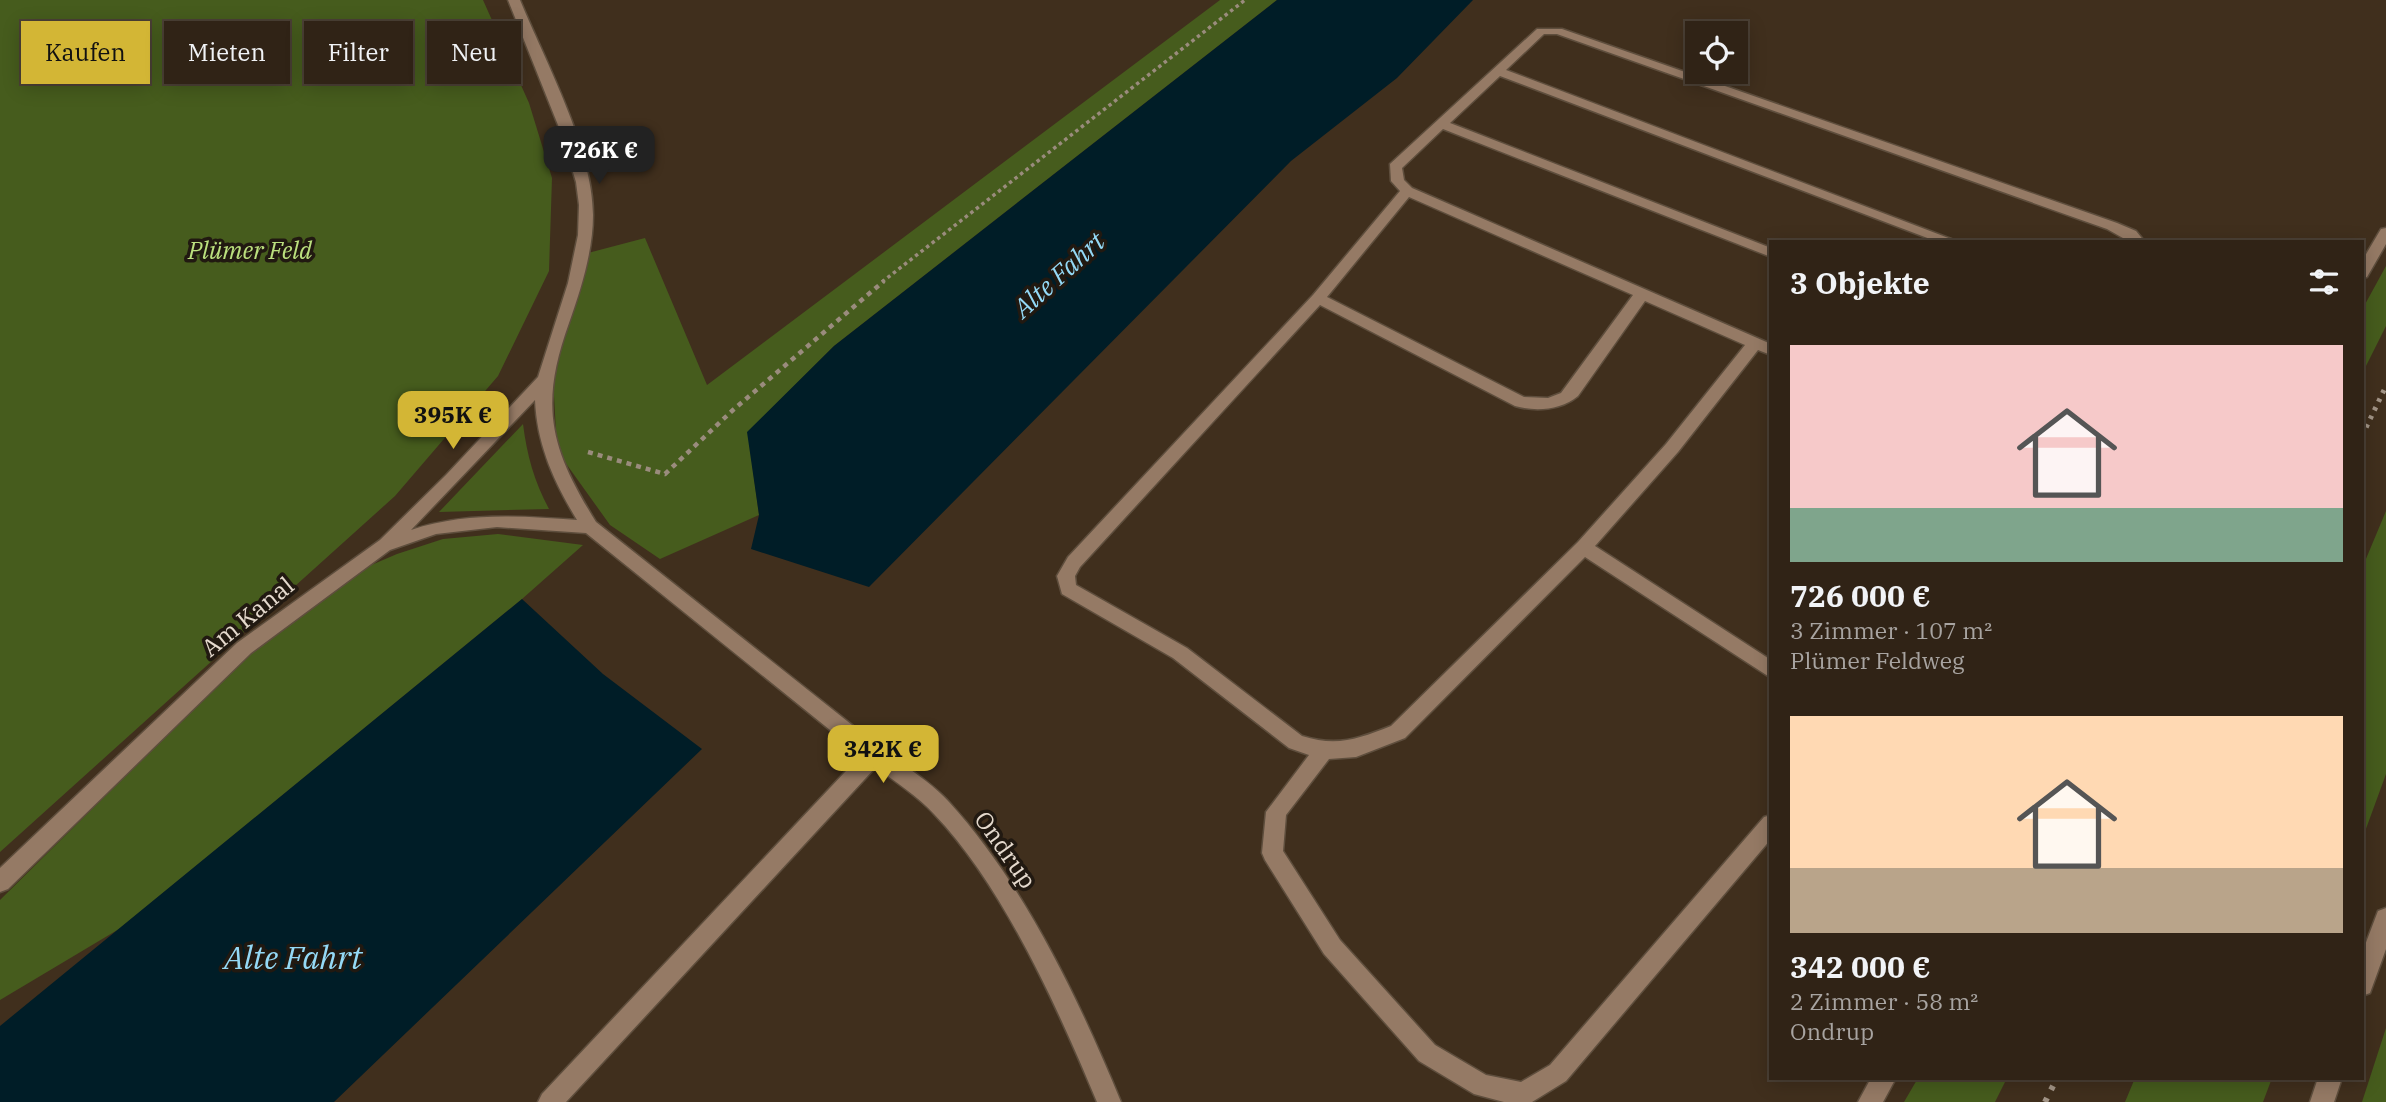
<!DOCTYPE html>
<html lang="de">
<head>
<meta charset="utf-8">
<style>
	:root { --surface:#302316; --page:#382b1f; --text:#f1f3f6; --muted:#a8a4a1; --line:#4b4035; --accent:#d3b635 }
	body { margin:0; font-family:"IBM Plex Serif",serif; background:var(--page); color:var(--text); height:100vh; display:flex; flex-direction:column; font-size:26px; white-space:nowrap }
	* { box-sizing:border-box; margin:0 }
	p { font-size:23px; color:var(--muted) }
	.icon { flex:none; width:38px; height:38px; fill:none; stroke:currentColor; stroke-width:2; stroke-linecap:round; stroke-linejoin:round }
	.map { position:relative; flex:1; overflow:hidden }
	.sheet { position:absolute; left:1769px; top:240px; width:595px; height:840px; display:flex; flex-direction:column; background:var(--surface); border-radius:0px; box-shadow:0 4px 18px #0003,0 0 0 2px var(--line) }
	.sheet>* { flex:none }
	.top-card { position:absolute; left:21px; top:21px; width:665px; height:63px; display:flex; gap:14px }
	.buttons { position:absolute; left:1685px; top:21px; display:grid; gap:14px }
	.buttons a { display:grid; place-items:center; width:63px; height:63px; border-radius:0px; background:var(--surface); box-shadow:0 4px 18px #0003,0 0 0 2px var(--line); font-size:35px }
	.price { position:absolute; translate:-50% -60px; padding:0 16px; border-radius:14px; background:var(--accent); color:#111; font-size:23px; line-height:46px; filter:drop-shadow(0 2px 4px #0008) }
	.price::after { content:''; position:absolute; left:50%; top:42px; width:21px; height:16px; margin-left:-10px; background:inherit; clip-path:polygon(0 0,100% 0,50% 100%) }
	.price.on { background:#222; color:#fff }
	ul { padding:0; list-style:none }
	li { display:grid; align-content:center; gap:14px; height:371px; padding:0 21px }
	li span { display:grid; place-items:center; height:217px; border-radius:0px; color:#555 }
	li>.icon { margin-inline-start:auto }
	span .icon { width:126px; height:126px; fill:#fffc; stroke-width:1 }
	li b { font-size:30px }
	h2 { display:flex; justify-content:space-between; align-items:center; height:84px; padding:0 21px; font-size:30px }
	.tag { padding:0 24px; border-radius:0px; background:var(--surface); box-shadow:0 4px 18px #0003,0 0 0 2px var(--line); font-size:24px; line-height:63px }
	.tag.on { background:var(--accent); color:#111 }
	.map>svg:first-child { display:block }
	.green { fill:#465c1d }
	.water { fill:#001d27 }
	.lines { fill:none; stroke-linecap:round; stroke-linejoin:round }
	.minor-casing { stroke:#5e4e3d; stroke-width:3 }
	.path-far1 { stroke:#9a8c7d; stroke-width:3.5; stroke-dasharray:3.5 3.5; stroke-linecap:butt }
	.path { stroke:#9a8c7d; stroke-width:4.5; stroke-dasharray:5 5; stroke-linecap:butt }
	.minor { fill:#957a65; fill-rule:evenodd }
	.rail-far1 { stroke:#a29486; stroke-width:5; stroke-dasharray:3.5 6; stroke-linecap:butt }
	.rail { stroke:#a29486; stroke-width:6; stroke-dasharray:4.5 9; stroke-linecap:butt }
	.labels { text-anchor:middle; stroke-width:7; stroke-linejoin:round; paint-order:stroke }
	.park-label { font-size:24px; font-style:italic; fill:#bbe07e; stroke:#211911 }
	.street-label { font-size:24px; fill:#e5dace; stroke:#211911 }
	.water-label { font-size:26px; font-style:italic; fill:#94d9f6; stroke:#211911 }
	.near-water-label { font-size:32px; font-style:italic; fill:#94d9f6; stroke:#211911 }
</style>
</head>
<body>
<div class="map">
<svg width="2386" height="1102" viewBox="0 0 2386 1102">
	<rect width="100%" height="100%" fill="#402f1d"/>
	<path class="green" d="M0,0h483l46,103 23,75 -3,93 -51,105 -103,120 -395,356z
		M1220,0h57l-443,346 -86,86 11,83 -99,44 -50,-34 -53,-74 -4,-74 35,-124 57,-15 62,147z
		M2386,266v60l-23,46v-64z
		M523,424c4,31 11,57 26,85l-110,3z
		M2386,511v263l-23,63v-271z
		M498,534l85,11 -61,54 -403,330 -119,71v-100l259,-256 96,-72 42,-18 46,-15z
		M2386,1028v74h-24z
		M1918,1078h89l-12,24h-91z
		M2135,1078h137l-9,24h-138z"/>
	<path class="water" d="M1277,0h196l-76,78 -106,83 -422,426 -118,-38 8,-34 -12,-83 87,-86z
		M522,599l81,75 99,75 -368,353h-334v-76z"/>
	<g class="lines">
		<g class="minor-casing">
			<path id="minor" d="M508,0h12c25,61 73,149 73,215 0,36 -12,74 -24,108 -30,83 -19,125 27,199l280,222 8,2 3,6c20,16 45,31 62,50 75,82 130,198 172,300h-24c-39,-93 -93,-215 -163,-288 -16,-18 -39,-32 -58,-47l-310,335h-28l4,-8 319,-339 -275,-222 -89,-6 -61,7 -46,16 -139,103 -243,236 -8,3v-24l237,-225 143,-103 66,-65 92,-98 30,-94 10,-48 1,-30 -3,-23 -16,-52zM535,400c2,45 19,82 42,120 -57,-4 -112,-8 -166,10z
				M1537,29h25l555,194 19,8 9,11h-15l-23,-13 -550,-195h-13l-38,36 453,172h-21l-438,-166 -50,47 321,125v9l-328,-128 -41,39 2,12 8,8 359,156v11l-13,-5 -80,102 -83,94 176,114v18l-186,-121 -180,181 -49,19 -27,2 -43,56 -3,36 57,89 95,105 51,30 35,7 29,-17 214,-248 7,-2v24l-205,242 -34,21h-28l-30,-8 -55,-33 -95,-107 -59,-94 -3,-7 4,-41 43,-57 -20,-7 -116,-90 -111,-64 -5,-18 11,-19 245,-262 87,-104 -9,-10 -1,-17zM1409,197l224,98 -72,98 -13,5 -24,-1 -197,-100zM1645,301l100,44 -79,99 -88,98 -187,184c-33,13 -54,21 -89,10l-115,-88 -111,-63 -1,-9 5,-9 240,-262 195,101c21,6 46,4 63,-10z
				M2386,228v16l-19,33 -5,1v-17l19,-32z
				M2386,908v41l-16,44 -8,3v-43l16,-42z
				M1871,1078h25l-13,24h-25z
				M2318,1078h24l-8,24h-24z"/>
		</g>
		<path class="path-far1" d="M882,282l363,-282"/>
		<path class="path" d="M588,452l77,22 68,-64 151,-129"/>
		<use href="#minor" class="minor"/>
		<path class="rail-far1" d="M2362,436l24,-50"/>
		<path class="rail" d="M2045,1102l12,-24"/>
	</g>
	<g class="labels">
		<g class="park-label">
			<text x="250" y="259">Plümer Feld</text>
		</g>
		<g class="street-label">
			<text transform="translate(248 617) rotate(-39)" y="8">Am Kanal</text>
			<text transform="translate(1005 850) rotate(55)" y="8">Ondrup</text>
		</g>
		<g class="water-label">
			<text transform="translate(1059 275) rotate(-42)" y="9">Alte Fahrt</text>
		</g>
		<g class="near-water-label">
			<text x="293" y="969">Alte Fahrt</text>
		</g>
	</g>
</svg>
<div class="buttons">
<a><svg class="icon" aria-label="locate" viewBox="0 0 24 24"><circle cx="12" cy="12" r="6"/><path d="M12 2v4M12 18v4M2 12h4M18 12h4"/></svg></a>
</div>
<b class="price on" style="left:599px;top:186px">726K €</b>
<b class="price" style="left:453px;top:451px">395K €</b>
<b class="price" style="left:883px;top:785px">342K €</b>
<div class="top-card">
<a class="tag on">Kaufen</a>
<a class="tag">Mieten</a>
<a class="tag">Filter</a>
<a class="tag">Neu</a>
</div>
<section class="sheet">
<h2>3 Objekte<svg class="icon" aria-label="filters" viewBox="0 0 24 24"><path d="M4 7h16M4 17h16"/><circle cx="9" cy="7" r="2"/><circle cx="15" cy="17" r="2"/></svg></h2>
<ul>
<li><span style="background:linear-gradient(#f6c9c9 75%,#7fa58c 0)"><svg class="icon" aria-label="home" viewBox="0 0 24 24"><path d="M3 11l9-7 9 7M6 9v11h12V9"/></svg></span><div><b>726 000 €</b><p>3 Zimmer · 107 m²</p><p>Plümer Feldweg</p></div></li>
<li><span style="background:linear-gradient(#ffd9b3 70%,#b9a48a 0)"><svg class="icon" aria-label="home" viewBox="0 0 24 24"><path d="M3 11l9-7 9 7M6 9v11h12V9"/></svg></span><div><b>342 000 €</b><p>2 Zimmer · 58 m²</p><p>Ondrup</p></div></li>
</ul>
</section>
</div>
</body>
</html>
